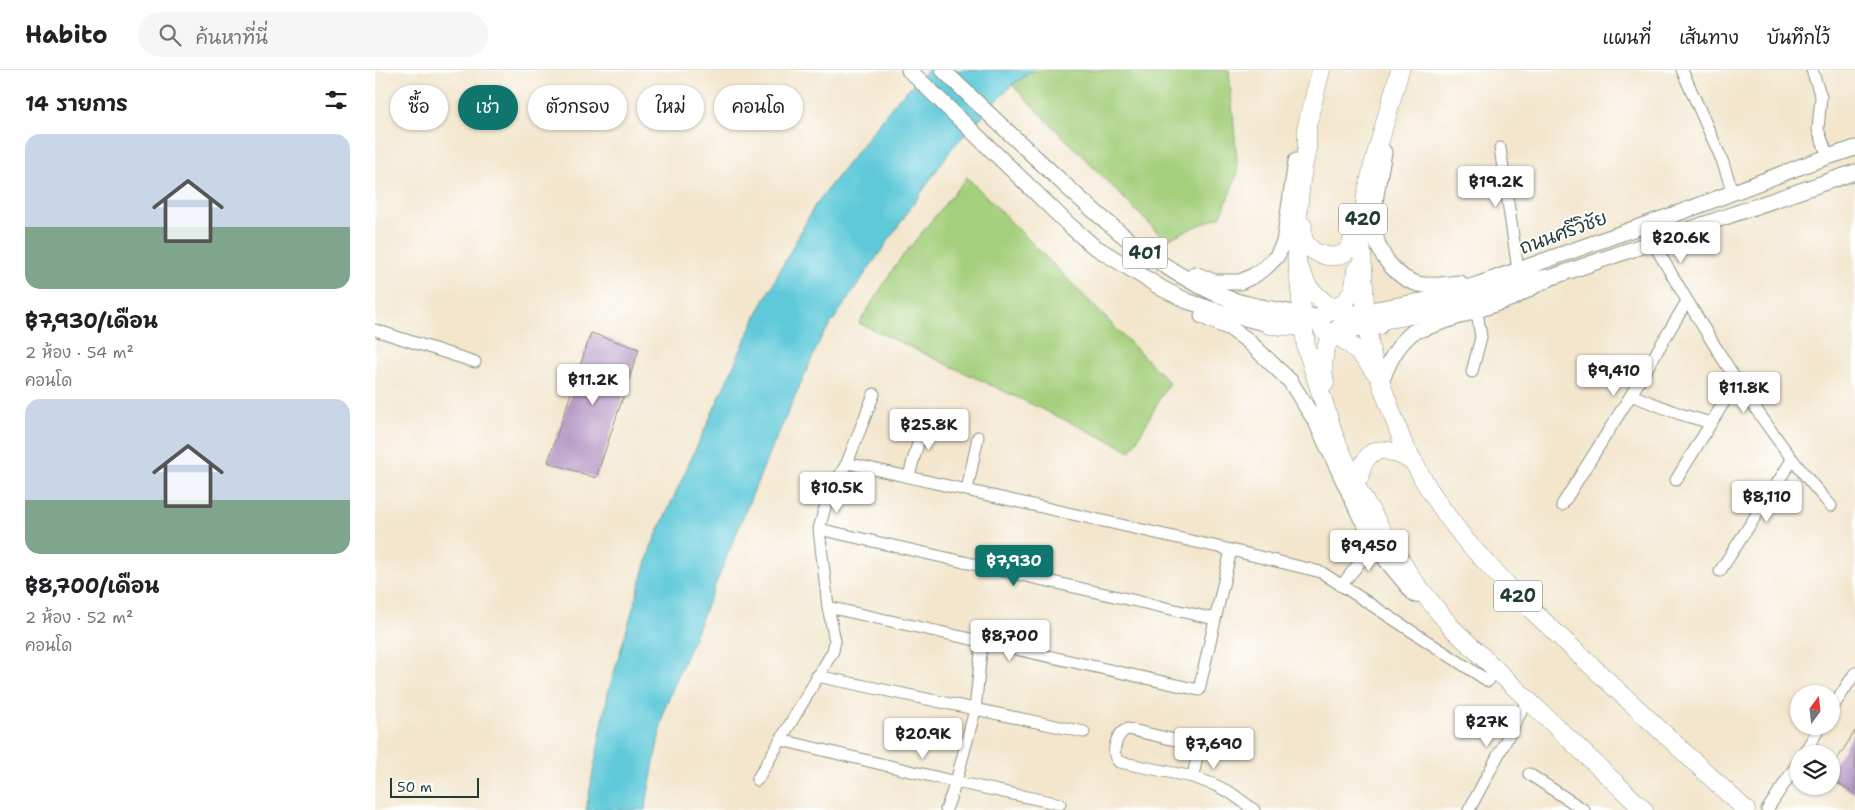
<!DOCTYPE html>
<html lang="th">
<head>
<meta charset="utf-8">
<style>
	:root { --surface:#fff; --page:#f6f6f6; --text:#202124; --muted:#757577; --line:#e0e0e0; --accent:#0f766e }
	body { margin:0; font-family:"Shantell Sans","Playpen Sans Thai",sans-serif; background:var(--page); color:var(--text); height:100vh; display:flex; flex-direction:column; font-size:19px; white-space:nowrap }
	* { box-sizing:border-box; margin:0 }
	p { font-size:16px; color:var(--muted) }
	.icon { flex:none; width:28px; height:28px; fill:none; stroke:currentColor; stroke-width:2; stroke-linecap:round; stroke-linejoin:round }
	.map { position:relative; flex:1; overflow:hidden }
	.side { display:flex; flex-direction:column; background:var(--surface); width:375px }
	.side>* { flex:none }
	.guide { position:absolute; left:15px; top:15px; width:475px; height:45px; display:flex; gap:10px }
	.needle { width:32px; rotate:15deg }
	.tools { position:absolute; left:1415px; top:615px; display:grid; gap:10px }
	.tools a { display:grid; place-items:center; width:50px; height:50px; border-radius:50%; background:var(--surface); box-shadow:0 1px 4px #0004; font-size:25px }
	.scale { position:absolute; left:15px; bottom:12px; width:89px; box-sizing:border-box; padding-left:5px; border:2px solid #1f3d34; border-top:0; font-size:14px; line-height:18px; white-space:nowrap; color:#1f3d34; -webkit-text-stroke:4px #fff; paint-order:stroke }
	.price { position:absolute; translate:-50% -42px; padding:0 11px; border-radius:5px; background:#fff; color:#222; font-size:16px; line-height:32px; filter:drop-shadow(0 1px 2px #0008) }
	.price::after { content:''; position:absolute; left:50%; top:30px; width:15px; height:11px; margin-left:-8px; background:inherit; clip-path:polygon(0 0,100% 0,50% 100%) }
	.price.selected { background:var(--accent); color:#fff }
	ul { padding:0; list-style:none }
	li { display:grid; align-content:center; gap:10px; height:265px; padding:0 25px }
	li span { display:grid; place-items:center; height:155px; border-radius:15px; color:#555 }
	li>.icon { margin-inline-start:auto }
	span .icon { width:90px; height:90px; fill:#fffc; stroke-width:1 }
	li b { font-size:21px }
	h2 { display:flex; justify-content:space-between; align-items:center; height:60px; padding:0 25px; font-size:21px }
	.chip { padding:0 18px; border-radius:22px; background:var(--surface); box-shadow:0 1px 4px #0004; font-size:18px; line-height:45px }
	.chip.selected { background:var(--accent); color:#fff }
	header { display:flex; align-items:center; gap:30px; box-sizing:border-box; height:70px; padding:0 25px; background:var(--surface); border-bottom:1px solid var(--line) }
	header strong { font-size:24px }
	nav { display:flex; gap:28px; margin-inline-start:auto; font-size:18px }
	.search { width:350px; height:45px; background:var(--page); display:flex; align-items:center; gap:12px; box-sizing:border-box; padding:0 18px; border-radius:28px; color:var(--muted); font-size:19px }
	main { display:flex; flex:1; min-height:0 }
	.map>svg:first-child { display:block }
	.green { fill:#a4cf7b; stroke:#628658 }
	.water { fill:#5fc9d9; stroke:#3f8386 }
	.building { fill:#b698c4 }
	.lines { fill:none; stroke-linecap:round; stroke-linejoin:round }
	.minor-casing { stroke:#899280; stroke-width:13 }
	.major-casing { stroke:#899280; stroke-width:17 }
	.highway-casing { stroke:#899280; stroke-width:19 }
	.minor { stroke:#fff; stroke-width:11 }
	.major { stroke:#fff; stroke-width:15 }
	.highway { stroke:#fff; stroke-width:18 }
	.labels { text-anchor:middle; stroke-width:4; stroke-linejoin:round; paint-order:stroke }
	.shield { fill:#fff; stroke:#627771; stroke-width:1 }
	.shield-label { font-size:18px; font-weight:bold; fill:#1f3d34 }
	.street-label { font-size:19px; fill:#1f3d34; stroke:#fff }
</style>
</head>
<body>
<header>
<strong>Habito</strong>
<div class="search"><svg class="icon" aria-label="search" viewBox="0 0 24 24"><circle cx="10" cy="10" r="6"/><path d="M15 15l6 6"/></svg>ค้นหาที่นี่</div>
<nav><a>แผนที่</a><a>เส้นทาง</a><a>บันทึกไว้</a></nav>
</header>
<main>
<section class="side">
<h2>14 รายการ<svg class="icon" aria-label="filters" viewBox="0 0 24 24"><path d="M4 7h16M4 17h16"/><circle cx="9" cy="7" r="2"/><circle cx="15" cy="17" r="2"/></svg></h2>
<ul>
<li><span style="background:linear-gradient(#c9d6e8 60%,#7fa58c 0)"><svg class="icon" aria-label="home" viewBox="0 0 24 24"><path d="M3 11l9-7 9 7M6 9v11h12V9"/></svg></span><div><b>฿7,930/เดือน</b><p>2 ห้อง · 54 m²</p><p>คอนโด</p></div></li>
<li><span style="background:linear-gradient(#c9d6e8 65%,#7fa58c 0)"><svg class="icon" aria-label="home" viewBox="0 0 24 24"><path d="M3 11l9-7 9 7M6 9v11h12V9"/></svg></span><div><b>฿8,700/เดือน</b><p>2 ห้อง · 52 m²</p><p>คอนโด</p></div></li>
</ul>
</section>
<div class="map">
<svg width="1480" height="740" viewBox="0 0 1480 740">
	<rect width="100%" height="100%" fill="#fff"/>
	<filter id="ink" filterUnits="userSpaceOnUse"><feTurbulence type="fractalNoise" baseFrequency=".02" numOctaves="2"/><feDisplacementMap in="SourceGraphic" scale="10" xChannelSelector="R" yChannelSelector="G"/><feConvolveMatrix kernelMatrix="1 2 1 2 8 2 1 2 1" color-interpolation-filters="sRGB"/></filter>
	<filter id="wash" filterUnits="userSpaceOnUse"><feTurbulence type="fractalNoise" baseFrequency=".0096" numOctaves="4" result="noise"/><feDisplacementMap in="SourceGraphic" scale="20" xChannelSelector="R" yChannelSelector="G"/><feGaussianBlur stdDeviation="1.12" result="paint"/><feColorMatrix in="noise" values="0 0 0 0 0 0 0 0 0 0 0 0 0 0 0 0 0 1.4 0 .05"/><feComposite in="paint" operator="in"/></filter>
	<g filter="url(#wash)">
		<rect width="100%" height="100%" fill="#f3e6cd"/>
		<path class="green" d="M659,0h195l9,102 -17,44 -56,24 -153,-155z
			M592,107l202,205 -38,69 -272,-128 38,-60z"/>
		<path class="water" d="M553,0h106l-22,15 -60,63 -131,190 -57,128 -100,244 -19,100h-59l22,-117 43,-146 108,-237 56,-105 82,-105z"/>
		<g id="blocks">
			<path class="building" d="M216,263l48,16 -43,129 -48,-16z
				M1480,661v63l-24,-15v-10z"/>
		</g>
	</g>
	<g filter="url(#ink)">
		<use href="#blocks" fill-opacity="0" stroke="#899280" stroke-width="1"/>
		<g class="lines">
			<g class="minor-casing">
				<path id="minor" d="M1307,0l40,90 11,33
					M1437,0l9,27 -3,32 10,28
					M1125,78l17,115
					M1277,171c54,92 108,185 179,265
					M0,260l100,32
					M1097,302l9,-35 -4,-25
					M1256,325l49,19 31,9
					M472,393l384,87 90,22 167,109 8,-11
					M534,406l15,-55
					M1301,410l61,-99
					M592,420l11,-53
					M1187,435l69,-110 56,-94
					M444,459l396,90
					M1345,501l72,-111
					M966,516l35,-44
					M453,537l371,83 32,-140
					M442,606l267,56
					M1456,640l24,-37
					M406,670l175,42 104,22
					M1428,684l18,-28
					M1154,704l55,36
					M818,707l-74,-15c-9,-9 -3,-29 9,-33l64,15 4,3 2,4 -5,26 22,8 16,8 23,17
					M382,710l76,-129 2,-10 -7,-34 -9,-78 10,-36 18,-30 27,-69
					M571,740l10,-28 19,-72 7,-68
					M1094,740l59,-111
					M1392,740l32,-49"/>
			</g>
			<g class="major-casing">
				<path id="major" d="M534,0l159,154 24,21 71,44 24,12 30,10 63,16
					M568,0c40,39 81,77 122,115 45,41 91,81 147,107 30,14 68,18 100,24
					M1009,82c-4,24 -13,56 -9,81 3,21 21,45 43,51 14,3 29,0 42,-1
					M820,204l19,8h26l13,-6 13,-9 11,-11 7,-14 12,-81
					M1160,213l320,-111
					M980,243l77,-14 47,-15 216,-77 115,-44 45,-15
					M827,246l28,12 17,12 43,41 26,41 45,96 25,42 29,35
					M955,263l49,-6
					M1006,312c8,-20 15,-36 32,-50l100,-34 30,-17"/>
			</g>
			<g class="highway-casing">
				<path id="highway" d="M946,0l-14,55v23l-6,32 -4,45v37l9,85 29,91 24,53 30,51 24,38 38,47 193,183
					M1025,0l-27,95 -7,31 -5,41 4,67 5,44 6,22 27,73 24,43 18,27 21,28 58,62 222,207
					M928,156c-1,5 0,12 2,16 8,14 34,21 44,6 4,-6 5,-16 7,-23
					M925,200l9,18 17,16 41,16h16l29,-5 72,-21 28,-10 34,-5
					M894,255c8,0 18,2 27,1 14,-2 41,-16 51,-27 8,-8 8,-19 9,-29
					M948,260c21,6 39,23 51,41
					M950,313c-7,-36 7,-58 41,-71
					M985,406c7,-36 30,-28 54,-14"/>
			</g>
			<use href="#minor" class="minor"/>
			<use href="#major" class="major"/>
			<use href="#highway" class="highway"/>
		</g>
	</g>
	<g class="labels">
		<g class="shield">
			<rect x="964" y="133.5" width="48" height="31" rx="4"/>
			<rect x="747.5" y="167.5" width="45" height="31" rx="4"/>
			<rect x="1119" y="510.5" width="48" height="31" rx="4"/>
		</g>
		<g class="shield-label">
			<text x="988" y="155">420</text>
			<text x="770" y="189">401</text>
			<text x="1143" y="532">420</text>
		</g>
		<g class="street-label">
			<text transform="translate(1188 162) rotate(-20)" y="7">ถนนศรีวิชัย</text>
		</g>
	</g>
</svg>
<div class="tools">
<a><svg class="needle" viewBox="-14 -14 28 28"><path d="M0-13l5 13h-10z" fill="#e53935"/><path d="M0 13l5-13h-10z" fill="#757577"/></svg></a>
<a><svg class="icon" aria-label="layers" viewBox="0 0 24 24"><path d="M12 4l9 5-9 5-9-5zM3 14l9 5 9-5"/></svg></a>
</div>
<div class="scale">50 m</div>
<b class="price" style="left:1121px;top:138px">฿19.2K</b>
<b class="price" style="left:1306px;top:194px">฿20.6K</b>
<b class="price" style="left:1239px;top:327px">฿9,410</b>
<b class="price" style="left:218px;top:336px">฿11.2K</b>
<b class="price" style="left:1369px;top:344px">฿11.8K</b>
<b class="price" style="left:554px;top:381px">฿25.8K</b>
<b class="price" style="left:462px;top:444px">฿10.5K</b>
<b class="price" style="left:1392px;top:453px">฿8,110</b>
<b class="price" style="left:994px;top:502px">฿9,450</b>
<b class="price selected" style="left:639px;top:517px">฿7,930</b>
<b class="price" style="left:635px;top:592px">฿8,700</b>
<b class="price" style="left:1112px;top:678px">฿27K</b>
<b class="price" style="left:548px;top:690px">฿20.9K</b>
<b class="price" style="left:839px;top:700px">฿7,690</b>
<div class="guide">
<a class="chip">ซื้อ</a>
<a class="chip selected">เช่า</a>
<a class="chip">ตัวกรอง</a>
<a class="chip">ใหม่</a>
<a class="chip">คอนโด</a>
</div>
</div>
</main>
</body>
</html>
